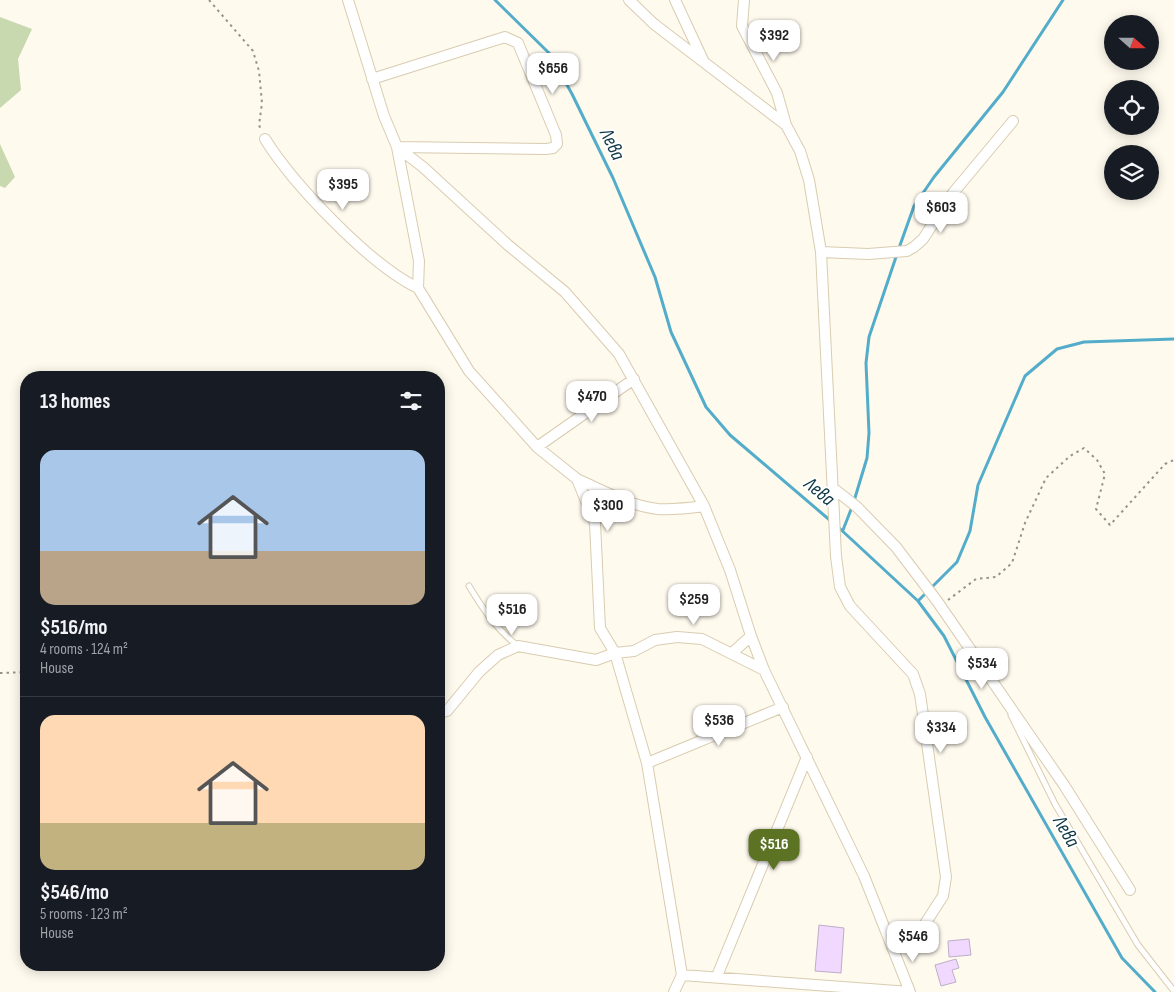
<!DOCTYPE html>
<html lang="en">
<head>
<meta charset="utf-8">
<style>
	:root { --surface:#171b24; --page:#242831; --text:#f1f3f6; --muted:#9ea1a6; --line:#363941; --accent:#5c7324 }
	body { margin:0; font-family:"Sofia Sans Condensed",sans-serif; background:var(--page); color:var(--text); height:100vh; display:flex; flex-direction:column; font-size:19px; white-space:nowrap }
	* { box-sizing:border-box; margin:0 }
	p { font-size:16px; color:var(--muted) }
	.icon { flex:none; width:28px; height:28px; fill:none; stroke:currentColor; stroke-width:2; stroke-linecap:round; stroke-linejoin:round }
	.map { position:relative; flex:1; overflow:hidden }
	.side { position:absolute; left:20px; top:371px; width:425px; height:600px; display:flex; flex-direction:column; background:var(--surface); border-radius:20px; box-shadow:0 2px 12px #0003 }
	.side>* { flex:none }
	.needle { width:32px; rotate:111deg }
	.tools { position:absolute; left:1104px; top:15px; display:grid; gap:10px }
	.tools a { display:grid; place-items:center; width:55px; height:55px; border-radius:50%; background:var(--surface); box-shadow:0 2px 12px #0003; font-size:25px }
	.price { position:absolute; translate:-50% -42px; padding:0 11px; border-radius:10px; background:#fff; color:#222; font-size:16px; line-height:32px; filter:drop-shadow(0 1px 2px #0008) }
	.price::after { content:''; position:absolute; left:50%; top:30px; width:15px; height:11px; margin-left:-8px; background:inherit; clip-path:polygon(0 0,100% 0,50% 100%) }
	.price.active { background:var(--accent); color:#fff }
	ul { padding:0; list-style:none }
	li { display:grid; align-content:center; gap:10px; height:265px; padding:0 20px }
	li+li { border-top:1px solid var(--line) }
	li span { display:grid; place-items:center; height:155px; border-radius:15px; color:#555 }
	li>.icon { margin-inline-start:auto }
	span .icon { width:90px; height:90px; fill:#fffc; stroke-width:1 }
	li b { font-size:21px }
	h2 { display:flex; justify-content:space-between; align-items:center; height:60px; padding:0 20px; font-size:21px }
	.map>svg:first-child { display:block }
	.green { fill:#c8d9af }
	.lines { fill:none; stroke-linecap:round; stroke-linejoin:round }
	.stream { stroke:#53adca; stroke-width:3 }
	.building { fill:#f0d8fe; stroke:#beaec8 }
	.service-casing { stroke:#d9ccb0; stroke-width:7 }
	.minor-casing { stroke:#d9ccb0; stroke-width:12 }
	.path { stroke:#979387; stroke-width:2; stroke-dasharray:2.5 4; stroke-linecap:butt }
	.service { stroke:#fff; stroke-width:5 }
	.minor { stroke:#fff; stroke-width:10 }
	.labels { text-anchor:middle; stroke-width:4; stroke-linejoin:round; paint-order:stroke }
	.water-label { font-size:20px; font-style:italic; fill:#0e3845; stroke:#fff }
</style>
</head>
<body>
<div class="map">
<svg width="1174" height="992" viewBox="0 0 1174 992">
	<rect width="100%" height="100%" fill="#fffaee"/>
	<path class="green" d="M0,17l32,12 -14,30 3,31 -21,18z
		M0,144l15,33 -10,11 -5,-2z"/>
	<g class="lines">
		<path class="stream" d="M495,0l55,54 22,40 41,84 42,99 16,55 35,75 24,28 102,87
			M899,248l15,-42 20,-29 69,-85 60,-92
			M854,501l13,-43 2,-25 -3,-70 3,-26 28,-83
			M837,526l81,75 26,35 41,81 137,241 33,34
			M843,530l9,-23
			M918,601l39,-39 13,-31 8,-46 47,-109 32,-27 27,-7 90,-3"/>
	</g>
	<path class="building" d="M819,925l25,3 -3,45 -26,-2z
		M969,939l2,16 -22,2 -1,-16z
		M956,959l3,9 -7,2 4,12 -15,4 -6,-21z"/>
	<g class="lines">
		<g class="service-casing">
			<path id="service" d="M469,586c14,23 27,43 49,60
				M1011,715l44,89 83,141 36,46"/>
		</g>
		<g class="minor-casing">
			<path id="minor" d="M348,0l36,116 13,31 26,20 85,78 57,47 54,62 85,152 26,64 21,66 13,34 100,206 46,116
				M629,0l25,24 132,101 14,26 9,29 12,72 15,304 4,31 10,19 63,68 7,20 26,183 -3,19 -22,34 -29,13
				M675,0l28,60
				M744,0l-2,26 35,67 9,32
				M372,79l133,-42 13,6 38,92 1,9 -4,4 -7,1 -149,-2 22,114 -1,27 51,83 68,76 40,32 18,44 5,105 15,25 32,110 35,212
				M265,139c28,45 105,126 153,149
				M821,252l47,2 39,-3 7,-4 9,-8 30,-46 60,-72
				M537,447l97,-68
				M577,479c25,11 53,27 81,30 15,1 31,-1 46,-3
				M833,488l24,19 39,40 41,54 127,184 66,105
				M732,653l19,-17
				M439,713l8,-2 32,-39 19,-17 20,-9 78,14 19,-7 19,-2 21,-11 22,-3 25,2 62,31
				M647,763l136,-56
				M717,976l90,-219
				M674,992l8,-17 228,17"/>
		</g>
		<path class="path" d="M209,0l44,51 6,20 3,32 -3,22 2,5
			M948,600l28,-21 20,-2 16,-14 13,-40 21,-45 24,-22 14,-8 13,12 8,14 -9,35 14,16 55,-61 9,-4
			M0,673l26,-1"/>
		<use href="#service" class="service"/>
		<use href="#minor" class="minor"/>
	</g>
	<g class="labels">
		<g class="water-label">
			<text transform="translate(613 144) rotate(64)" y="7">Лева</text>
			<text transform="translate(820 491) rotate(40)" y="7">Лева</text>
			<text transform="translate(1067 831) rotate(60)" y="7">Лева</text>
		</g>
	</g>
</svg>
<div class="tools">
<a><svg class="needle" viewBox="-14 -14 28 28"><path d="M0-13l5 13h-10z" fill="#e53935"/><path d="M0 13l5-13h-10z" fill="#9ea1a6"/></svg></a>
<a><svg class="icon" aria-label="locate" viewBox="0 0 24 24"><circle cx="12" cy="12" r="6"/><path d="M12 2v4M12 18v4M2 12h4M18 12h4"/></svg></a>
<a><svg class="icon" aria-label="layers" viewBox="0 0 24 24"><path d="M12 4l9 5-9 5-9-5zM3 14l9 5 9-5"/></svg></a>
</div>
<b class="price" style="left:774px;top:62px">$392</b>
<b class="price" style="left:553px;top:95px">$656</b>
<b class="price" style="left:343px;top:211px">$395</b>
<b class="price" style="left:941px;top:234px">$603</b>
<b class="price" style="left:592px;top:423px">$470</b>
<b class="price" style="left:608px;top:532px">$300</b>
<b class="price" style="left:694px;top:626px">$259</b>
<b class="price" style="left:512px;top:636px">$516</b>
<b class="price" style="left:982px;top:690px">$534</b>
<b class="price" style="left:719px;top:747px">$536</b>
<b class="price" style="left:941px;top:754px">$334</b>
<b class="price active" style="left:774px;top:871px">$516</b>
<b class="price" style="left:913px;top:963px">$546</b>
<section class="side">
<h2>13 homes<svg class="icon" aria-label="filters" viewBox="0 0 24 24"><path d="M4 7h16M4 17h16"/><circle cx="9" cy="7" r="2"/><circle cx="15" cy="17" r="2"/></svg></h2>
<ul>
<li><span style="background:linear-gradient(#a9c7e8 65%,#b9a48a 0)"><svg class="icon" aria-label="home" viewBox="0 0 24 24"><path d="M3 11l9-7 9 7M6 9v11h12V9"/></svg></span><div><b>$516/mo</b><p>4 rooms · 124 m²</p><p>House</p></div></li>
<li><span style="background:linear-gradient(#ffd9b3 70%,#c2b280 0)"><svg class="icon" aria-label="home" viewBox="0 0 24 24"><path d="M3 11l9-7 9 7M6 9v11h12V9"/></svg></span><div><b>$546/mo</b><p>5 rooms · 123 m²</p><p>House</p></div></li>
</ul>
</section>
</div>
</body>
</html>
